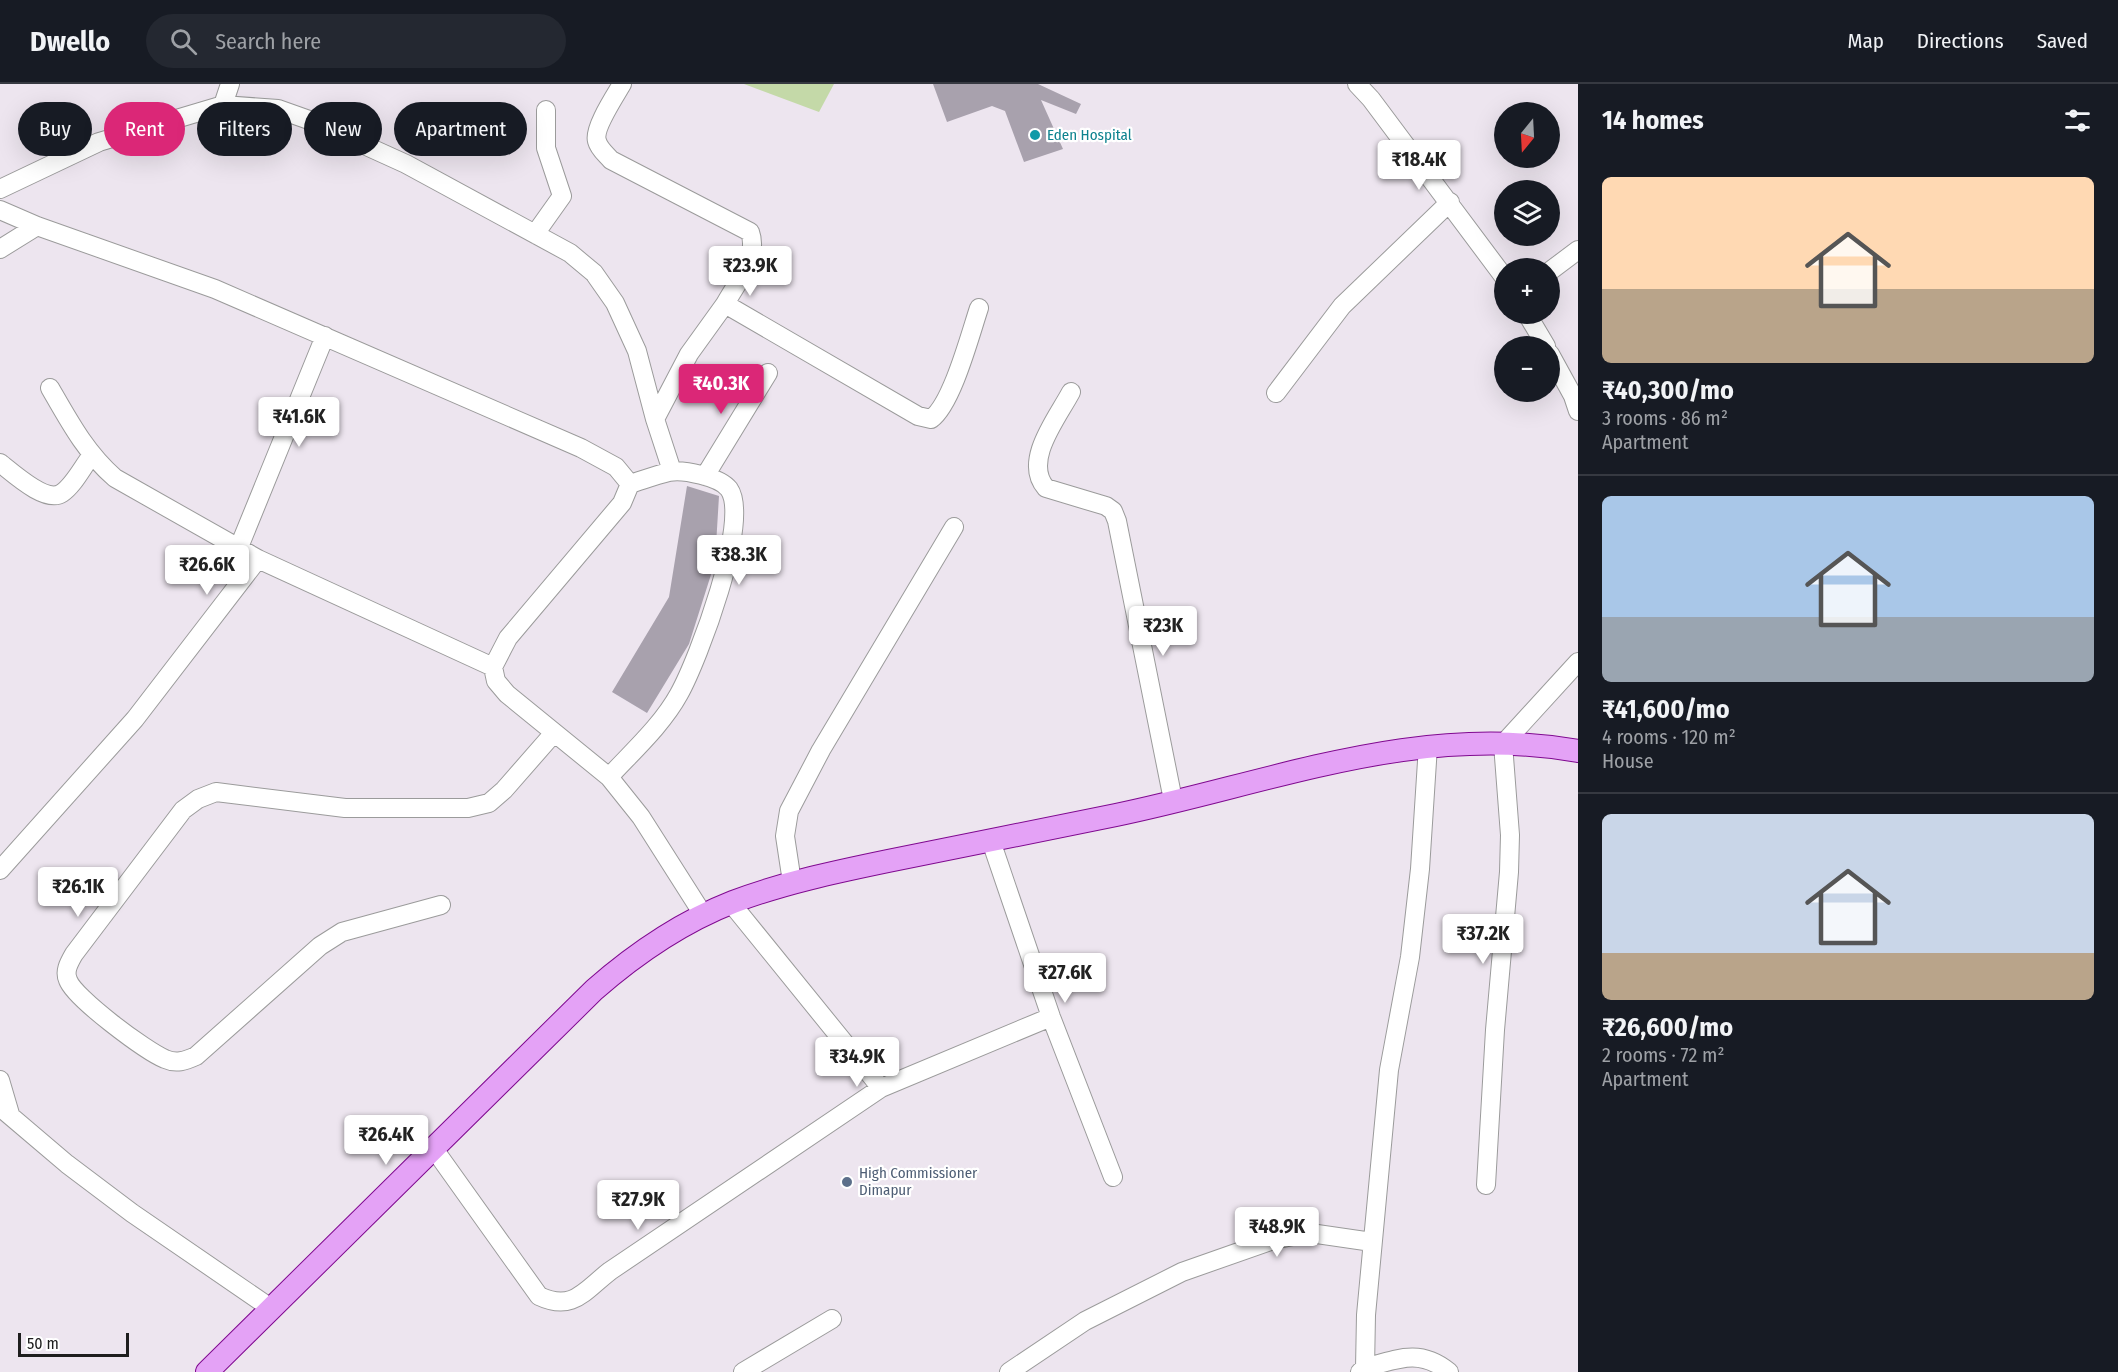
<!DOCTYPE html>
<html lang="en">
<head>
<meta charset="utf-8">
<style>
	:root { --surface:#171b24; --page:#242831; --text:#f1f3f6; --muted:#9ea1a6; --line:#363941; --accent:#db2777 }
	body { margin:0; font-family:"Fira Sans Condensed",sans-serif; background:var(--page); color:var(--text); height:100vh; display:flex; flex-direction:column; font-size:22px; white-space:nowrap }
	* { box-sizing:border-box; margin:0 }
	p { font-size:20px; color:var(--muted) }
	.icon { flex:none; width:33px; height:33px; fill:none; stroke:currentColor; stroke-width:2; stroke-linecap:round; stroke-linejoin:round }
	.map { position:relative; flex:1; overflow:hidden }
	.panel { display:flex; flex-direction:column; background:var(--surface); width:540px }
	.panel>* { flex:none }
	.hud { position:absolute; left:18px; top:18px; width:570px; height:54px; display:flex; gap:12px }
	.needle { width:39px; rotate:198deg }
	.controls { position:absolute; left:1494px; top:18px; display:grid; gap:12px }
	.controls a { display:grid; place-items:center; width:66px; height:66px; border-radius:50%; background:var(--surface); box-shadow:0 6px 24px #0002; font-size:30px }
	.scale { position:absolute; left:18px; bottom:15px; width:111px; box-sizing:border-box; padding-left:6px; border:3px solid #1e1e1e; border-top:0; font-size:16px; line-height:21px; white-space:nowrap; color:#1e1e1e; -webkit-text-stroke:4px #fff; paint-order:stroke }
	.price { position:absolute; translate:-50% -51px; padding:0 14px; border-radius:6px; background:#fff; color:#222; font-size:20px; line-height:39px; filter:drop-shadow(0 2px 3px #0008) }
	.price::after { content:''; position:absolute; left:50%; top:36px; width:18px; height:14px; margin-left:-9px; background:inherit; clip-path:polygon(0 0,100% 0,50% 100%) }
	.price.on { background:var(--accent); color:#fff }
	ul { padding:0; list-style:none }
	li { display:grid; align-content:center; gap:12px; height:318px; padding:0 24px }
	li+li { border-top:2px solid var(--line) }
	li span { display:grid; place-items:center; height:186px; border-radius:9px; color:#555 }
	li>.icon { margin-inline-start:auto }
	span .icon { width:108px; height:108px; fill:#fffc; stroke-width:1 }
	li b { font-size:26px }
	h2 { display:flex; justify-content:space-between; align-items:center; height:72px; padding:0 24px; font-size:26px }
	.pill { padding:0 21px; border-radius:27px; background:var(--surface); box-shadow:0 6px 24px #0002; font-size:21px; line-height:54px }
	.pill.on { background:var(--accent); color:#fff }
	header { display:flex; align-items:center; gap:36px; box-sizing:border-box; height:84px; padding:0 30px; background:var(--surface); border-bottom:2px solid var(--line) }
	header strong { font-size:28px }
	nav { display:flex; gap:33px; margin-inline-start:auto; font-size:21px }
	.search { width:420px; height:54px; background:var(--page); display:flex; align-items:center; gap:15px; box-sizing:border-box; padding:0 21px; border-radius:33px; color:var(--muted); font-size:22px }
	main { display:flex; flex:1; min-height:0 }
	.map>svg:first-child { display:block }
	.water { fill:#c4d9a8 }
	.building { fill:#a8a1ad }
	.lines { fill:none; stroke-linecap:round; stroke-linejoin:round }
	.minor-casing { stroke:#9b9b9b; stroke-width:20 }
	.major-casing { stroke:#7f098f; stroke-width:24 }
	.minor { stroke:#fff; stroke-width:18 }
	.major { stroke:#e4a2f6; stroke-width:22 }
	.culture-dot { fill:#0f9aa8; stroke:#fff; stroke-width:2 }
	.service-dot { fill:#5c6f8a; stroke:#fff; stroke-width:2 }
	.labels { text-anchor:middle; stroke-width:4.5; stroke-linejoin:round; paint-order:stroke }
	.culture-label { font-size:15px; fill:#0d838f; stroke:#fff; text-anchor:start }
	.service-label { font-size:15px; fill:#4e5e75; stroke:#fff; text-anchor:start }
</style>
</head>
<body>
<header>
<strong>Dwello</strong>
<div class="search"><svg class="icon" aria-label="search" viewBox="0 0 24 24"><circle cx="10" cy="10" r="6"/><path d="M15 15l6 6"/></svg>Search here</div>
<nav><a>Map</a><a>Directions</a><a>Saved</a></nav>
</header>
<main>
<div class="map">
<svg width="1578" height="1288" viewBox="0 0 1578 1288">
	<rect width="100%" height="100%" fill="#ede5ef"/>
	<path class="water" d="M744,0h90l-15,28z"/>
	<path class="building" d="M933,0h105l43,20 -5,10 -35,-14 22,49 -39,13 -19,-51 -13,-5 -45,16z
		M687,402l32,10 -4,66 -26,82 -42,69 -35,-21 57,-95z"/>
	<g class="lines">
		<g class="minor-casing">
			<path id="minor" d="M622,0c-7,12 -29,45 -25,57 2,8 9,13 14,19l139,72c9,25 -13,50 -25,72l193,112 13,3c21,-15 39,-84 48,-111
				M1357,0l14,15 133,178
				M223,21l7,-21
				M0,105l99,-47 124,-37 55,4 31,11 97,44 164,89 24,20 21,30 22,48 18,68 17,52
				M0,126l37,16 178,63 366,159 35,19 14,17 -8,19 -114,135 -15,29 3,14 11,13 102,83 32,40 63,99
				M535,150l27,-38 -16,-48v-38
				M0,165l37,-23
				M1550,187l28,-21
				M1527,230l19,32
				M1550,270l23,42 5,15
				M50,304c19,33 36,65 65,90l143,81
				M1071,308c-13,25 -49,69 -25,96l60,18 7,5 4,10 56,279
				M1276,309l66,-87 108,-104
				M655,335l34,-65 36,-50
				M0,379c13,10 46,41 62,30 12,-8 21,-27 30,-38
				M705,392l63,-103
				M239,463l86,-211
				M609,693c24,-26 53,-52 70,-83 19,-34 72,-174 50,-205 -9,-12 -46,-20 -60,-17 -13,3 -26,8 -39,12
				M991,757l60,176 62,160
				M0,786l135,-151 123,-160 235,108
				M792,798l-7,-46 4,-25 32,-61 133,-223
				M731,819l150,185 170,-71
				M441,821l-99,27 -22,14 -124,110c-11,5 -20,8 -31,3 -19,-8 -91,-61 -97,-79 -4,-9 1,-17 6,-26l109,-144 15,-11 18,-7 129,16h123l21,-5 15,-13 49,-56
				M0,996l10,34
				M0,1023l67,57 65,49 140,96
				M434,1065l105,147c34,16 45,-5 71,-25l271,-183
				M1486,1101l9,-155 14,-158 1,-37 -7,-91 75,-82
				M1365,1284c32,-9 55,-20 84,4
				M743,1288l89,-53
				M1009,1288l76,-51 97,-49 91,-32 20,-4 24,-2 55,8
				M1360,1288l5,-4 1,-53 23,-245 21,-113 10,-88 8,-123"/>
		</g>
		<g class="major-casing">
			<path id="major" d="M207,1288l387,-382c41,-36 88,-68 139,-88 50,-19 102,-30 155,-41 76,-16 152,-30 228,-46 155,-32 301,-93 462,-64"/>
		</g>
		<use href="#minor" class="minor"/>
		<use href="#major" class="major"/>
	</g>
	<circle class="culture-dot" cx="1035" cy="51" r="6"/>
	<circle class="service-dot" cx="847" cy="1098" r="6"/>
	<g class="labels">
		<g class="culture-label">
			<text x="1047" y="56">Eden Hospital</text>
		</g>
		<g class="service-label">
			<text x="859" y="1094">High Commissioner<tspan x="859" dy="17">Dimapur</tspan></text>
		</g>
	</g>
</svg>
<div class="controls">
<a><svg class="needle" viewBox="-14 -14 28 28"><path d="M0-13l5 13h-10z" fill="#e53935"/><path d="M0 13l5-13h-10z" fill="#9ea1a6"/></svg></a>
<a><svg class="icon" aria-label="layers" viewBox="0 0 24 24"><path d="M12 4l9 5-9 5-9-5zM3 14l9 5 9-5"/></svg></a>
<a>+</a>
<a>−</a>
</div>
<div class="scale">50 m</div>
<b class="price" style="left:1419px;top:107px">₹18.4K</b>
<b class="price" style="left:750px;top:213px">₹23.9K</b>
<b class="price on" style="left:721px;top:331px">₹40.3K</b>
<b class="price" style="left:299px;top:364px">₹41.6K</b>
<b class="price" style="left:739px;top:502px">₹38.3K</b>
<b class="price" style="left:207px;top:512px">₹26.6K</b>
<b class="price" style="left:1163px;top:573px">₹23K</b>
<b class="price" style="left:78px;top:834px">₹26.1K</b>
<b class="price" style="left:1483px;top:881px">₹37.2K</b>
<b class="price" style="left:1065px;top:920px">₹27.6K</b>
<b class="price" style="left:857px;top:1004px">₹34.9K</b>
<b class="price" style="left:386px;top:1082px">₹26.4K</b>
<b class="price" style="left:638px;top:1147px">₹27.9K</b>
<b class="price" style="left:1277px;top:1174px">₹48.9K</b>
<div class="hud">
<a class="pill">Buy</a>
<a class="pill on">Rent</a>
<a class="pill">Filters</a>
<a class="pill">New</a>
<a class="pill">Apartment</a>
</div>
</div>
<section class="panel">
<h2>14 homes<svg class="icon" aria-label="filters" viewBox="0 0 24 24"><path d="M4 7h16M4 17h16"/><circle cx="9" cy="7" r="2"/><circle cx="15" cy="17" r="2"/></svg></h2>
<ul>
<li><span style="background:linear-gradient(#ffd9b3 60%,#b9a48a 0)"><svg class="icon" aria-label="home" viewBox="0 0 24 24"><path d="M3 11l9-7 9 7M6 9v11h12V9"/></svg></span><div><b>₹40,300/mo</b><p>3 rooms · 86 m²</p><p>Apartment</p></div></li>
<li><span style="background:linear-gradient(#a9c7e8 65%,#9aa5b1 0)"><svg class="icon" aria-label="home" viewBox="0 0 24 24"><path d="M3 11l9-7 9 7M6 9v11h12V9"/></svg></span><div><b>₹41,600/mo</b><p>4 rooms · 120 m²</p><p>House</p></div></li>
<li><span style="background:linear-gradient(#c9d6e8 75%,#b9a48a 0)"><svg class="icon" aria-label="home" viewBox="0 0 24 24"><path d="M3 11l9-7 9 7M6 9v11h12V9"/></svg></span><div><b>₹26,600/mo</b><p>2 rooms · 72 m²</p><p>Apartment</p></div></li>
</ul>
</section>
</main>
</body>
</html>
